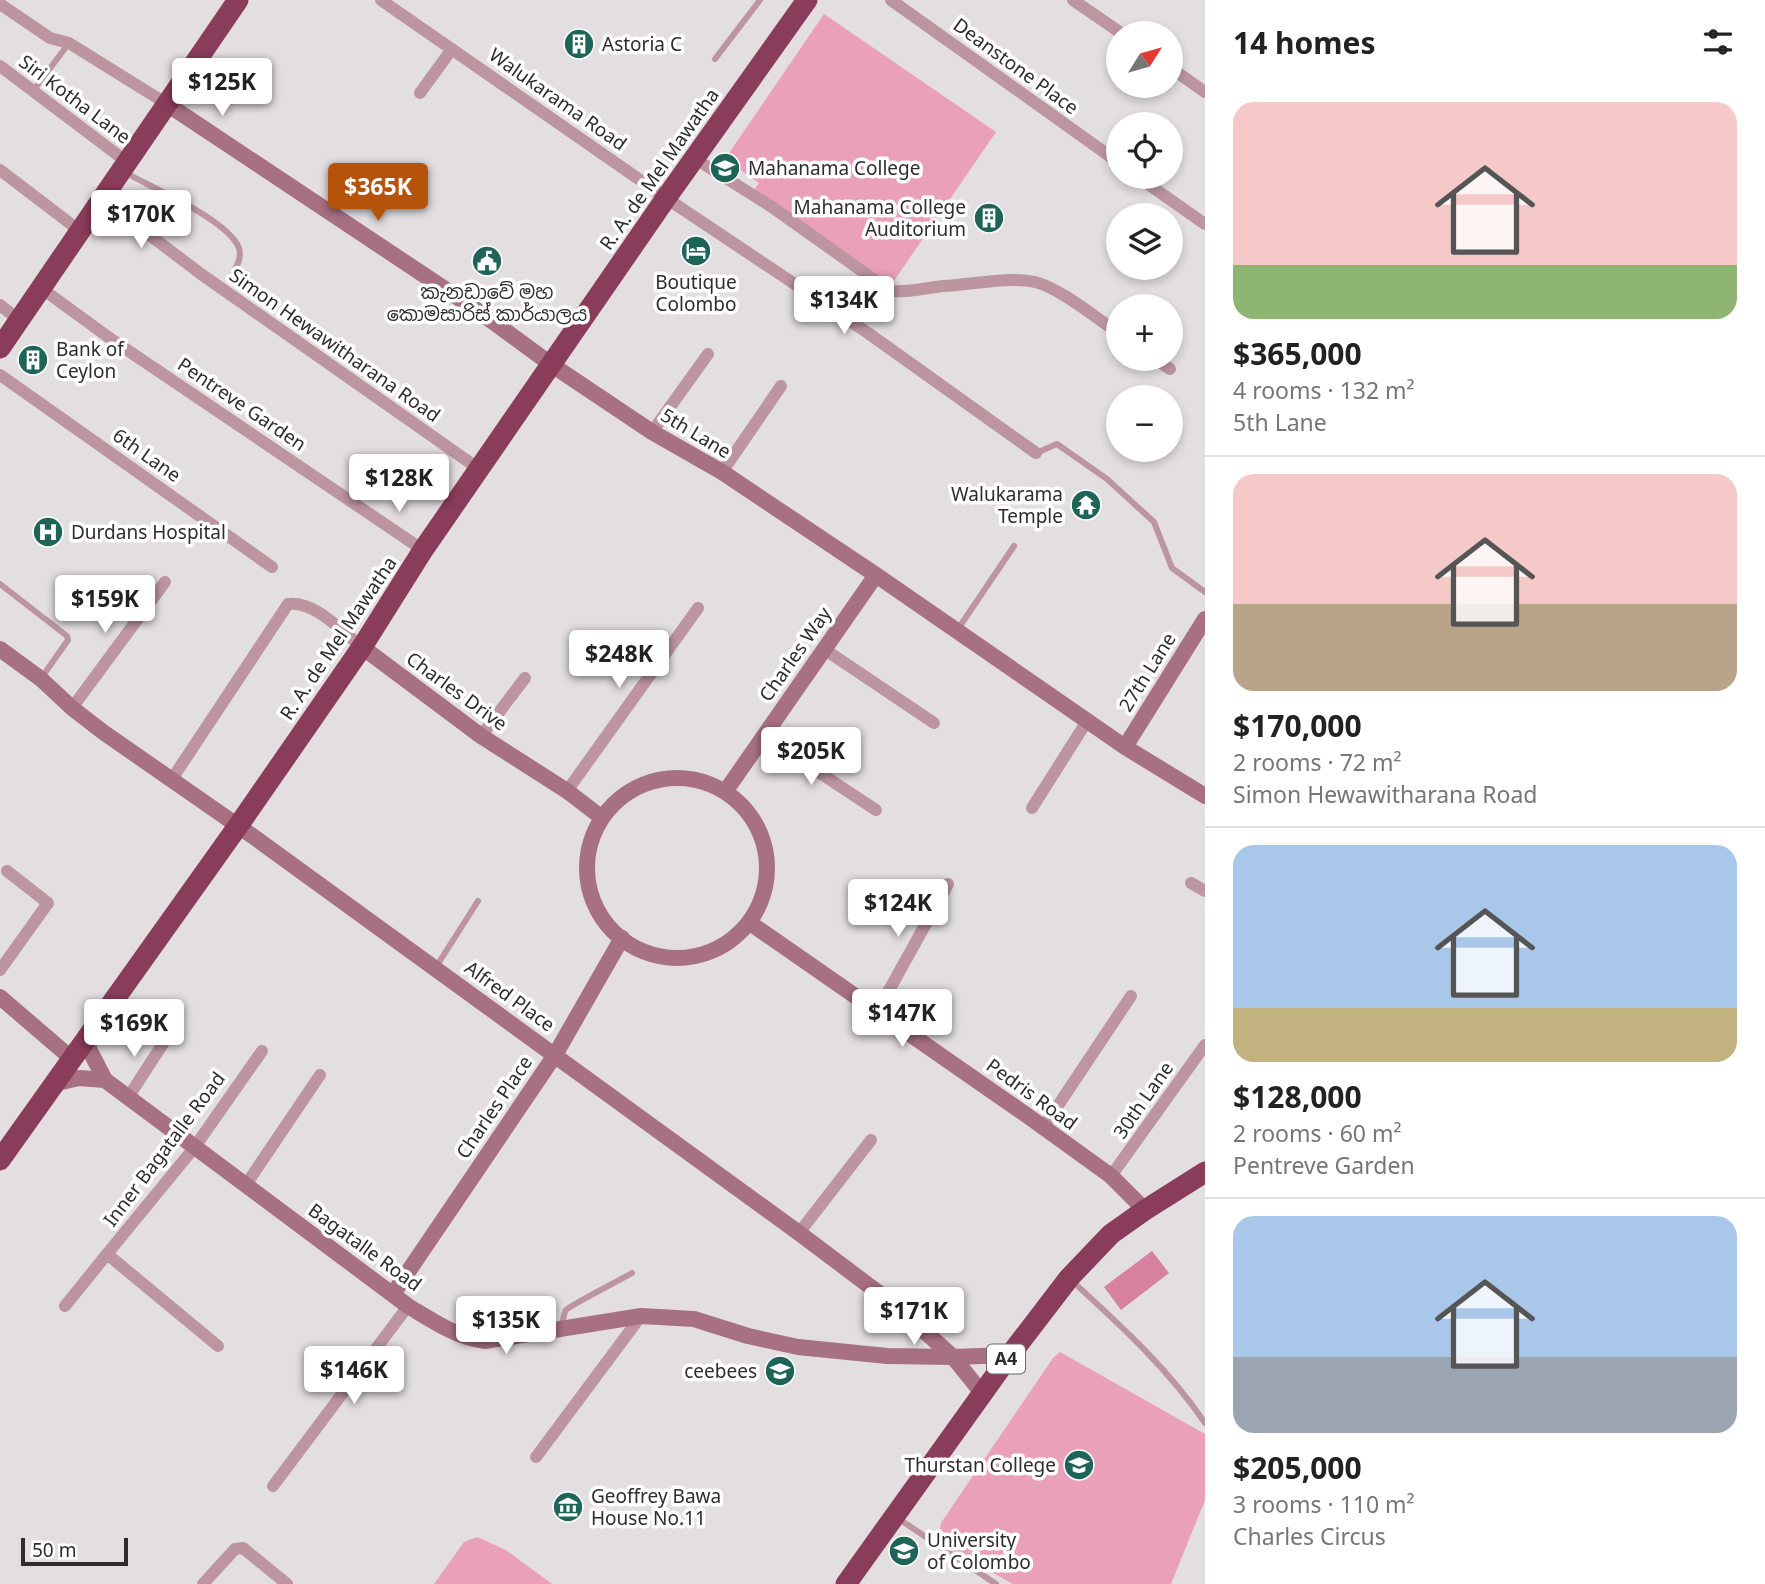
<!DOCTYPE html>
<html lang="en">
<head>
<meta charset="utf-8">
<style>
	:root { --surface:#fff; --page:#f6f6f6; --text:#222; --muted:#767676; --line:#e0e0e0; --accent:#b45309 }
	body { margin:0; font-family:"Noto Sans","Noto Sans Sinhala",sans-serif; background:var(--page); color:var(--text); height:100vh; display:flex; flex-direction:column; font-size:26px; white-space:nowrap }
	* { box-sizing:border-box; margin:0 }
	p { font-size:23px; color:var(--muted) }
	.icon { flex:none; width:38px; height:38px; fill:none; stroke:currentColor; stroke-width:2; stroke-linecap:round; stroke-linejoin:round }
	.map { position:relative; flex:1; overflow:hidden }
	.details { display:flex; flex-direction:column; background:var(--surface); width:560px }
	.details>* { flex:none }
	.needle { width:46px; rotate:53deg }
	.tools { position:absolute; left:1106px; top:21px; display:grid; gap:14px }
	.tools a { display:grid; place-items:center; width:77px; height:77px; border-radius:50%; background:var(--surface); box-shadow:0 4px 10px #0003; font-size:35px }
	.scale { position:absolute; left:21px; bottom:18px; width:107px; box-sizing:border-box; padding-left:7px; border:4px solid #2e2c2d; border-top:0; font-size:19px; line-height:24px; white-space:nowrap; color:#2e2c2d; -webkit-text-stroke:5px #fff; paint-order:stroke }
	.price { position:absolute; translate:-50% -60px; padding:0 16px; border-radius:7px; background:#fff; color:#222; font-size:23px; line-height:46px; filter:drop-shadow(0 2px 4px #0008) }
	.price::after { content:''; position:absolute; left:50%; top:42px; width:21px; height:16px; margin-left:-10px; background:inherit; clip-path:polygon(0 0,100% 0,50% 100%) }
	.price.on { background:var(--accent); color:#fff }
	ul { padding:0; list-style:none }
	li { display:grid; align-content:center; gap:14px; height:371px; padding:0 28px }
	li+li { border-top:2px solid var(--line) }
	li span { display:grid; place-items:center; height:217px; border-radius:21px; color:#555 }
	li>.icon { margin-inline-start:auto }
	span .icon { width:126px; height:126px; fill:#fffc; stroke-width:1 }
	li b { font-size:30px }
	h2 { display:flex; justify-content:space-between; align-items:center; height:84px; padding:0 28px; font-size:30px }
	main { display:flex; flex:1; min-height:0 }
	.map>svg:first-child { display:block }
	.green { fill:#e9a0b8 }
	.water { fill:#d781a0 }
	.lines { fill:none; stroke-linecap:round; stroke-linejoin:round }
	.lane { stroke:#bc95a1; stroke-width:6 }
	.street { stroke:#bc95a1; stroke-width:12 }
	.secondary { stroke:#a87083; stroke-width:16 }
	.highway { stroke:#8a3c5b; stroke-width:21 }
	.labels { text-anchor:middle; stroke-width:7; stroke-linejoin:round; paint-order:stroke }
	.shield { fill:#fff; stroke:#6d6b6c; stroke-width:2 }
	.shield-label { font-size:18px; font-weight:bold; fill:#2e2c2d }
	.poi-label { font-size:19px; fill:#2e2c2d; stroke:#fff; text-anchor:start }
	.street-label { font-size:19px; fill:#2e2c2d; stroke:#fff }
</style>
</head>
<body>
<main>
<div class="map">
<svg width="1205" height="1584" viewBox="0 0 1205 1584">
	<rect width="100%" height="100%" fill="#e3dedf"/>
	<path class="green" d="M824,14l172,118 -109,159 -138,-94 10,-14 -34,-24z
		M1060,1352l145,82v66l-34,84h-158l-67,-37 -7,-10 2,-14 112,-165z
		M477,1537l29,13 46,34h-118l30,-42z"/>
	<path class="water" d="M1152,1251l17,22 -48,37 -17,-23z"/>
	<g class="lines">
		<path class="lane" d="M715,59l45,-59
			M33,91l36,-48
			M126,173c27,15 102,47 113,75 3,9 -2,18 -6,25
			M1036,453l21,-9 50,35 47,43 18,46 33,24
			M0,584l67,52 1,4 -26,37
			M958,629l56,-83
			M436,967l42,-66
			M1070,1279c49,45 98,89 135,144
			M562,1327c1,-5 1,-12 4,-17 3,-4 56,-31 66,-37
			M899,1519l97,65"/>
		<path class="street" d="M381,0l285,198 202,135 168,120
			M891,0l227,162
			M1073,0l48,33
			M0,4l50,34 19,5 98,61
			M0,66l127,96
			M1171,68l34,24
			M420,93l32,-44
			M694,158l78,49 118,84c18,2 34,-3 53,-5 27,-1 65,-10 92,-4 23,5 63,37 83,51
			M0,170l80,61
			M1138,177l67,47
			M102,199l99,75 278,195
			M41,288l70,51 312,211
			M0,305l19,15
			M1156,359l14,10
			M0,375l272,192
			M652,432l56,-78
			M722,472l59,-86
			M824,649l110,74
			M72,708l93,-126
			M481,736l44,-58
			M764,736l112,74
			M172,779l116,-175c28,-3 53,27 74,43
			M567,791l131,-183
			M1032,808l55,-87
			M1191,883l14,8
			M0,970l48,-67 -41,-32
			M878,1010l70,-126
			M129,1096l37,-57
			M1043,1128l88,-132
			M1111,1176l94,-131
			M245,1186l75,-111
			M799,1233l72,-93
			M65,1306l42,-52
			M218,1346l-111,-92 87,-106 68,-97
			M536,1457l105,-141
			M273,1486l135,-180
			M203,1584l32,-35 8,-1 44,36"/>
		<path class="secondary" d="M167,104l314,209 71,52 100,67 70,40 154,103 249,172 80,49
			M362,647l119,89 86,55 34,26
			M0,649l41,30 31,29 31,24 151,105 545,396 101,76 53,48 29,36
			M1125,747l80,-128
			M587 868a90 90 0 1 1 180 0a90 90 0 1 1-180 0Z
			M725,792l151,-217
			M750,923l275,191 86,62 34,34
			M0,997l71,61
			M86,1037l4,14 15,29 303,226c25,15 48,31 77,35l156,-25 53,3 54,17 50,11 89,9 66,1 57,-2
			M53,1084l26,-6 26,2
			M393,1294l162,-239 67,-117"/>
		<path class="highway" d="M0,348l238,-348
			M0,1160l238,-334 124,-179 61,-97 243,-352 141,-198
			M846,1584l164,-229 59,-77 42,-44 34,-24 60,-38"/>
	</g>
	<defs>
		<g id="building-disc" transform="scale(1.575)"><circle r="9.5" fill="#1f6557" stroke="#fff"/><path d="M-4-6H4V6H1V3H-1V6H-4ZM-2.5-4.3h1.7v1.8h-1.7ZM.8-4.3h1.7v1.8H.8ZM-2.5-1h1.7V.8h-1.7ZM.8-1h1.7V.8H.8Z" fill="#fff"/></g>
		<g id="school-disc" transform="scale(1.575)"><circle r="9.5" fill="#1f6557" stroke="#fff"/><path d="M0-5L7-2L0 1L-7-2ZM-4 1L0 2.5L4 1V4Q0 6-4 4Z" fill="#fff"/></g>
		<g id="hotel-disc" transform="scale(1.575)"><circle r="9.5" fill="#1f6557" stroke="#fff"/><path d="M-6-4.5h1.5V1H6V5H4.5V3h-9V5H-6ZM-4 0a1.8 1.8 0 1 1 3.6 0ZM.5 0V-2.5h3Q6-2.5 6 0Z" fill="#fff"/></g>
		<g id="civic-disc" transform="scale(1.575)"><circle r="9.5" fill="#1f6557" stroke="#fff"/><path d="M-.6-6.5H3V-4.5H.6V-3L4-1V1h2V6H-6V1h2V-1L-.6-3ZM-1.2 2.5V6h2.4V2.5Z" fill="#fff"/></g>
		<g id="temple-disc" transform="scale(1.575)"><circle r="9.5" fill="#1f6557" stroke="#fff"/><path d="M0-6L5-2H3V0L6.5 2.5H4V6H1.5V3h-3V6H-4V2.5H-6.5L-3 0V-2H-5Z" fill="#fff"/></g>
		<g id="hospital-disc" transform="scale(1.575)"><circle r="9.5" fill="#1f6557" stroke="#fff"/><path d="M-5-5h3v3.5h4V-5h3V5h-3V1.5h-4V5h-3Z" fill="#fff"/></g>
		<g id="museum-disc" transform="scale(1.575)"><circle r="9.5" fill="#1f6557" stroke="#fff"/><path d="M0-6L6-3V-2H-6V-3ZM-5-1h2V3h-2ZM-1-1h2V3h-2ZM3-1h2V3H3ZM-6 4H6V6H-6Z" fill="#fff"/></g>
		<g id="university-disc" transform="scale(1.575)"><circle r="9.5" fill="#1f6557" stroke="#fff"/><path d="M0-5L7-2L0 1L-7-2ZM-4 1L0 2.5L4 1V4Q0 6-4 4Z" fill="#fff"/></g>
	</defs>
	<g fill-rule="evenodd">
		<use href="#building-disc" x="579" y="44"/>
		<use href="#school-disc" x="725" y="168"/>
		<use href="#building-disc" x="989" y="218"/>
		<use href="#hotel-disc" x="696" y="251"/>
		<use href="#civic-disc" x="487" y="261"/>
		<use href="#building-disc" x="33" y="360"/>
		<use href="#temple-disc" x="1086" y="505"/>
		<use href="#hospital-disc" x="48" y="532"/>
		<use href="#school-disc" x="780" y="1371"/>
		<use href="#school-disc" x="1079" y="1465"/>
		<use href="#museum-disc" x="568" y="1507"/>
		<use href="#university-disc" x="904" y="1551"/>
	</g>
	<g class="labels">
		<rect class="shield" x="987" y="1344.5" width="38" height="29" rx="5"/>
		<g class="shield-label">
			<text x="1006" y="1365">A4</text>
		</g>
		<g class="poi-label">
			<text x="602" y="51">Astoria C</text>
			<text x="748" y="175">Mahanama College</text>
			<text x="966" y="214" text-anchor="end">Mahanama College<tspan x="966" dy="22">Auditorium</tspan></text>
			<text x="696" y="289" text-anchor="middle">Boutique<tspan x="696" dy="22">Colombo</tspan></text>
			<text x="487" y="299" text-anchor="middle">කැනඩාවේ මහ<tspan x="487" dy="22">කොමසාරිස් කාර්යාලය</tspan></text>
			<text x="56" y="356">Bank of<tspan x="56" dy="22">Ceylon</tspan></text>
			<text x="1063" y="501" text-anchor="end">Walukarama<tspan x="1063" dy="22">Temple</tspan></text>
			<text x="71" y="539">Durdans Hospital</text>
			<text x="757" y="1378" text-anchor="end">ceebees</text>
			<text x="1056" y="1472" text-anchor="end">Thurstan College</text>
			<text x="591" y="1503">Geoffrey Bawa<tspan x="591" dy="22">House No.11</tspan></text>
			<text x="927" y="1547">University<tspan x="927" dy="22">of Colombo</tspan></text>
		</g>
		<g class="street-label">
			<text transform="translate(1016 66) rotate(36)" y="7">Deanstone Place</text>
			<text transform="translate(75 99) rotate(37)" y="7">Siri Kotha Lane</text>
			<text transform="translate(558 99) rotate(35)" y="7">Walukarama Road</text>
			<text transform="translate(659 169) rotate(-55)" y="7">R. A. de Mel Mawatha</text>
			<text transform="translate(335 345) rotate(35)" y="7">Simon Hewawitharana Road</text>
			<text transform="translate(242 404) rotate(34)" y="7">Pentreve Garden</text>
			<text transform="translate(696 433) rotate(31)" y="7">5th Lane</text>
			<text transform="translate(147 455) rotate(35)" y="7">6th Lane</text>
			<text transform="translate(338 638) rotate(-56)" y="7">R. A. de Mel Mawatha</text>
			<text transform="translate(795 654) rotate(-55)" y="7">Charles Way</text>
			<text transform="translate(1147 672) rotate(-58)" y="7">27th Lane</text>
			<text transform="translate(457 691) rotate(36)" y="7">Charles Drive</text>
			<text transform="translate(510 996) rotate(36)" y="7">Alfred Place</text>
			<text transform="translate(1032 1094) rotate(36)" y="7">Pedris Road</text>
			<text transform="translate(1143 1100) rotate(-55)" y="7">30th Lane</text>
			<text transform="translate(494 1107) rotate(-56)" y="7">Charles Place</text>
			<text transform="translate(164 1149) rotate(-53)" y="7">Inner Bagatalle Road</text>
			<text transform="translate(365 1247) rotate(36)" y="7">Bagatalle Road</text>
		</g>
	</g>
</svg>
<div class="tools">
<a><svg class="needle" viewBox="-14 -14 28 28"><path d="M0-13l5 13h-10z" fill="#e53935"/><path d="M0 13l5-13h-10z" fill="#767676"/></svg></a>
<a><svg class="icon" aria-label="locate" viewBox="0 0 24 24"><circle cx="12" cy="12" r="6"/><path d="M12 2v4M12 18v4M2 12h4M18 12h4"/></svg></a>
<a><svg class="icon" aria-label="layers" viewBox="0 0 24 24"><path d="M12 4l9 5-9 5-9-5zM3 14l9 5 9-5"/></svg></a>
<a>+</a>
<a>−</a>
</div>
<div class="scale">50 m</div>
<b class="price" style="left:222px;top:118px">$125K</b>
<b class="price on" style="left:378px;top:223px">$365K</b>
<b class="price" style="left:141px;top:250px">$170K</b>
<b class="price" style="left:844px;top:336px">$134K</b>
<b class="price" style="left:399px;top:514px">$128K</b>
<b class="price" style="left:105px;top:635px">$159K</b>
<b class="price" style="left:619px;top:690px">$248K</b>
<b class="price" style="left:811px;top:787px">$205K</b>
<b class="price" style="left:898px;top:939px">$124K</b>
<b class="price" style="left:902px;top:1049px">$147K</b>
<b class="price" style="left:134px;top:1059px">$169K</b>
<b class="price" style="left:914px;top:1347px">$171K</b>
<b class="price" style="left:506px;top:1356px">$135K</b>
<b class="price" style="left:354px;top:1406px">$146K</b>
</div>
<section class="details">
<h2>14 homes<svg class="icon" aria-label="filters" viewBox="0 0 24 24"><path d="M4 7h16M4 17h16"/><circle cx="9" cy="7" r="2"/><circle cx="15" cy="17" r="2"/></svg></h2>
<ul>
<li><span style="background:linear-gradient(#f6c9c9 75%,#8fb573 0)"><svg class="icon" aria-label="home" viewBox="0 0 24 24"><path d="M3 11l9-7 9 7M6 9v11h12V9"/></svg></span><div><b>$365,000</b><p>4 rooms · 132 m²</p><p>5th Lane</p></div></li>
<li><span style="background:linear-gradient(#f6c9c9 60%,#b9a48a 0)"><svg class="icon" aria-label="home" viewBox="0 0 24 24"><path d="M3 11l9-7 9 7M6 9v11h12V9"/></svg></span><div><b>$170,000</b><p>2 rooms · 72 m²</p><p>Simon Hewawitharana Road</p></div></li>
<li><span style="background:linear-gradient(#a9c7e8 75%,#c2b280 0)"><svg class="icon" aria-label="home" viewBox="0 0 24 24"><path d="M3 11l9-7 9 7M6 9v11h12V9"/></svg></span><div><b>$128,000</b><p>2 rooms · 60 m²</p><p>Pentreve Garden</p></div></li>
<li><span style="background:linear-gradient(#a9c7e8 65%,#9aa5b1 0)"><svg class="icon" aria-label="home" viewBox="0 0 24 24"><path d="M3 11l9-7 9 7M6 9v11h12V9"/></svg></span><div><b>$205,000</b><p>3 rooms · 110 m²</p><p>Charles Circus</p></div></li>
</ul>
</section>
</main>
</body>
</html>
